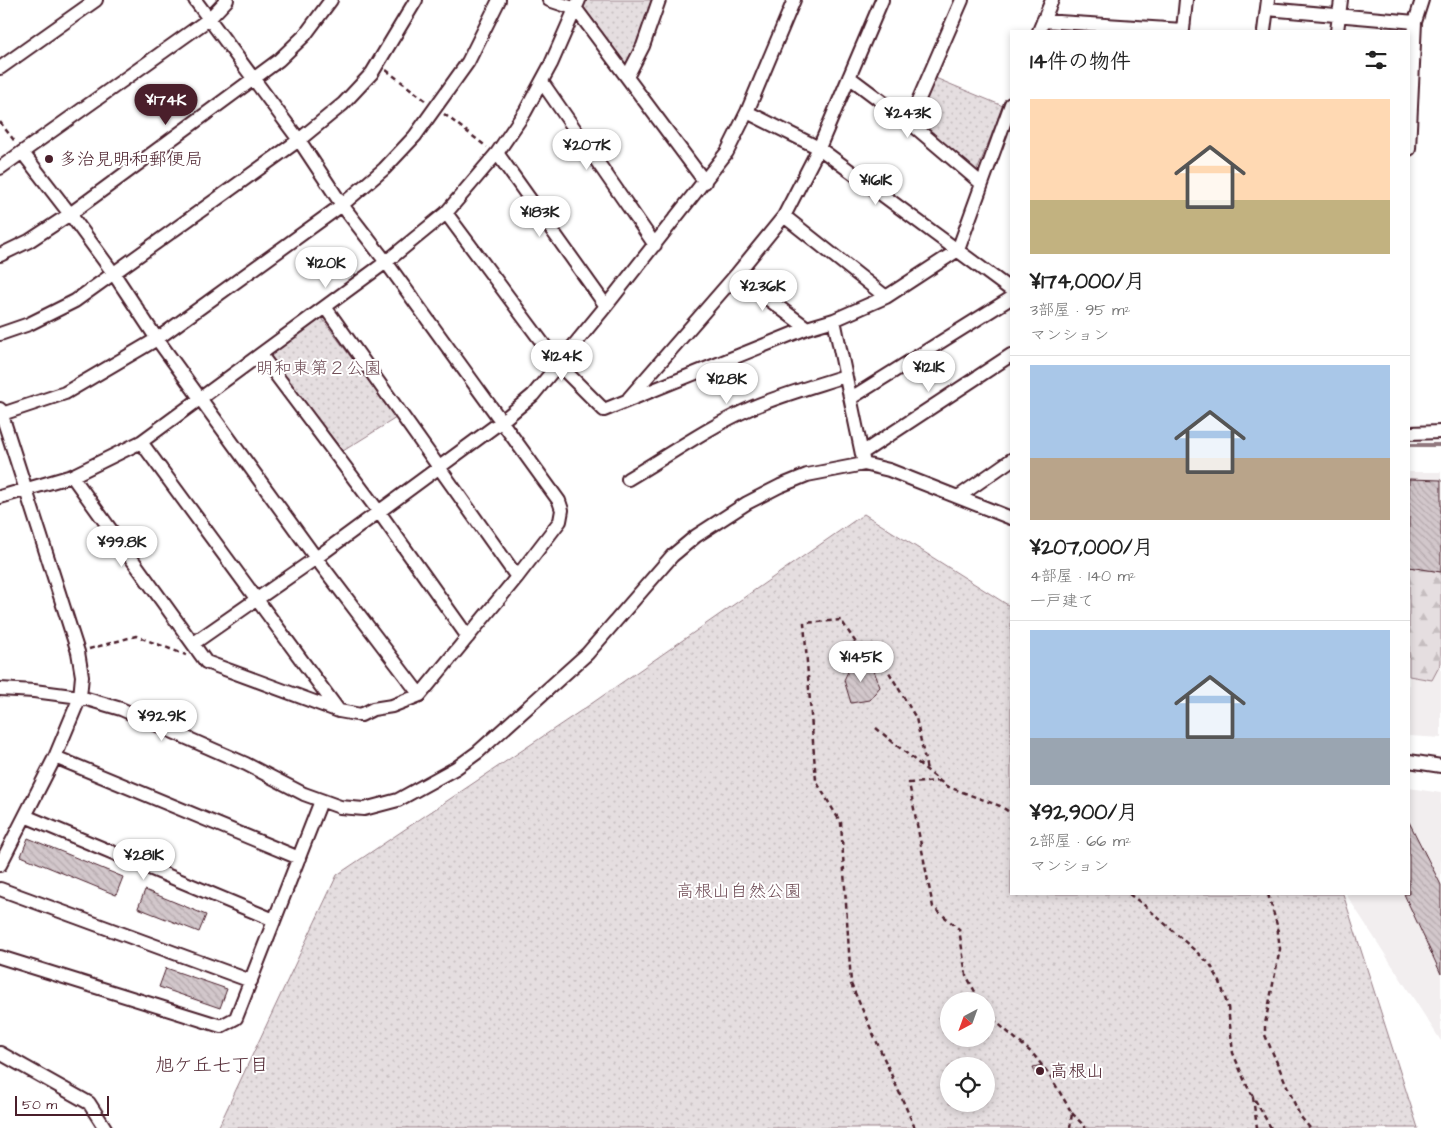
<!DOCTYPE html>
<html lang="ja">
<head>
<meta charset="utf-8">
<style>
	:root { --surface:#fff; --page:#f6f6f6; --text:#222; --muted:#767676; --line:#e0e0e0; --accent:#4a1f2b }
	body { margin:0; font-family:"Architects Daughter","Klee One",sans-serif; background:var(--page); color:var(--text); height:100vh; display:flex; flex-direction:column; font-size:19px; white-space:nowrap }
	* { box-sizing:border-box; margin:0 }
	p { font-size:16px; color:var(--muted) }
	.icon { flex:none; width:28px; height:28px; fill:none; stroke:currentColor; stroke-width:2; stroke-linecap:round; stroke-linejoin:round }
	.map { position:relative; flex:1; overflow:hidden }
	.sheet { position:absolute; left:1010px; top:30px; width:400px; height:865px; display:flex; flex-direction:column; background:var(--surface); border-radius:0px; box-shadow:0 2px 8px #0003 }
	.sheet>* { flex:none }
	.needle { width:32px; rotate:221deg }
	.tools { position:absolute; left:940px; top:992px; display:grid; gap:10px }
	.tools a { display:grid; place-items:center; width:55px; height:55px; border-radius:50%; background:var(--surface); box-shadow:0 2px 8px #0003; font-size:25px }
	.scale { position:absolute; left:15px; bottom:12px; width:94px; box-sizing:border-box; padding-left:5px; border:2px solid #4a1f2b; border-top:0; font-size:14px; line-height:18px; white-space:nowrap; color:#4a1f2b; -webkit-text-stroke:4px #fff; paint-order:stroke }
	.price { position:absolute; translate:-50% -42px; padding:0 11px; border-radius:18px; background:#fff; color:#222; font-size:16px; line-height:32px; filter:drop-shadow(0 1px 2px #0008) }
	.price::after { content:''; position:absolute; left:50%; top:30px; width:15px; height:11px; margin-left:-8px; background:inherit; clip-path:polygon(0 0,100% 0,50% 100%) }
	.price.current { background:var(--accent); color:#fff }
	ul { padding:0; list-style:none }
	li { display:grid; align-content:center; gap:10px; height:265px; padding:0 20px }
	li+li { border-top:1px solid var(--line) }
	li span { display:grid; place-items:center; height:155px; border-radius:0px; color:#555 }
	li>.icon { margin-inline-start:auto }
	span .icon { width:90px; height:90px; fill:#fffc; stroke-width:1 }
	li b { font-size:21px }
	h2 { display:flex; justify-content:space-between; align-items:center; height:60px; padding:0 20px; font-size:21px }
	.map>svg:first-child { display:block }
	.built { fill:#f2eeef }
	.forest { fill:url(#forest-firs); stroke:#987e86 }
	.park { fill:url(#park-dots); stroke:#987e86; fill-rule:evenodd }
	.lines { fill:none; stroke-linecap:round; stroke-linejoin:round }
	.stream { stroke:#91787e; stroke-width:4 }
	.building { fill:url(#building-back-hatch); stroke:#4a1f2b }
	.minor-casing { stroke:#4a1f2b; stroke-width:16 }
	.path { stroke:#4a1f2b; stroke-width:2.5; stroke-dasharray:5 4; stroke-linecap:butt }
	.minor { stroke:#fff; stroke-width:12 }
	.poi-dot { fill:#4a1f2b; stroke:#fff; stroke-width:2 }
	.labels { text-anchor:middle; stroke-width:4; stroke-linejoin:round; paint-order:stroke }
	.poi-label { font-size:18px; fill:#4a1f2b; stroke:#fff; text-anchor:start }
	.park-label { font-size:18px; fill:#714f58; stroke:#fff }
	.neighbourhood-label { font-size:19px; fill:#4a1f2b; stroke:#fff }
</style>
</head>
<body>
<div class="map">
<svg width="1441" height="1128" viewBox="0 0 1441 1128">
	<defs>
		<pattern id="forest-firs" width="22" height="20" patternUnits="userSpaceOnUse" patternTransform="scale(1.25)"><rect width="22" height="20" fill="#e5dee0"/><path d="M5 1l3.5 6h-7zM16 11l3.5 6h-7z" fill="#c6bec0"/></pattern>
		<pattern id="park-dots" width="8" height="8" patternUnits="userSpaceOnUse" patternTransform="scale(1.25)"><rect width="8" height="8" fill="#e5dee0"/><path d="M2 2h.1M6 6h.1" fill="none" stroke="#c6bec0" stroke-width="1.8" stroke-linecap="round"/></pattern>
		<pattern id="building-back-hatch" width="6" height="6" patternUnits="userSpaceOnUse" patternTransform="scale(1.25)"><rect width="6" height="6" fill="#d2c7cb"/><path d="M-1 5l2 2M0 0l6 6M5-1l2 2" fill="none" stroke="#b6aaae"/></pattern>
	</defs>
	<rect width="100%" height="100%" fill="#fff"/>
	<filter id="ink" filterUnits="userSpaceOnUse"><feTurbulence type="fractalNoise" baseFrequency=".02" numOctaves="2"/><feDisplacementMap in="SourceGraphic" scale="10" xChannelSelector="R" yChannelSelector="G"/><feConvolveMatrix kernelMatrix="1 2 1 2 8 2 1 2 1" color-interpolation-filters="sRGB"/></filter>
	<g filter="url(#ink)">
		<path class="built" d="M1409,472h32v266l-32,-2z
			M1409,788l32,5v248l-95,-147h63z"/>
		<path class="forest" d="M1409,567l32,5v91l-9,17 -23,-4z"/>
		<path class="park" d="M585,0h69l-7,23 -20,43 -44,-60z
			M933,77l70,29 -26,65 -63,-51z
			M321,317l75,101 -53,33 -74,-94z
			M864,514l147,93v287h332l75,234h-1200l119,-253 254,-171zM949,1001h37v38h-37zM949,1066h37v38h-37z"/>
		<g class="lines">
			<path class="stream" d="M1409,445h32"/>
		</g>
		<path class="building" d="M1409,479l32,1v92l-32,-5z
			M853,661l20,7 7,19 -11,13 -18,3 -7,-23z
			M1409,822l32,63v89l-37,-80h5z
			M28,838l95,39 -7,18 -95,-39z
			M145,890l61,25 -7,17 -61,-24z
			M166,968l61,21 -7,19 -61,-21z
			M1042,1065l1,8 -7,4 -3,-10z"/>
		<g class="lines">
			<g class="minor-casing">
				<path id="minor" d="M549,0l27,9 129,173
					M1267,9l148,13
					M1043,21l140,9 3,-30
					M1039,31l13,-31
					M1264,31l4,-31
					M1337,31l4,-31
					M0,68l96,-68
					M627,77l16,-31 16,-46
					M849,77l60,45 73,62
					M542,82l113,163
					M747,112l72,36 192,142
					M909,122l53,-122
					M1409,149l6,-127 7,-22
					M22,152l48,62 44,60 43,65 159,219 104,137
					M497,153l109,153
					M0,168l209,-149 18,-19
					M446,213l113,152 45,45 203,-82 27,-8 52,-23 72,-47 53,-146
					M784,216l102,81
					M0,255l29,-14 41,-27 209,-154 26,-25 26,-35
					M736,275l71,53
					M325,307l192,270
					M834,320l29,139
					M0,334l29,-10 46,-23 224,-161 44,-36 29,-31 44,-73
					M261,355l118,157 89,125
					M629,398l107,-123 48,-59 35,-68 63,-148
					M851,398l160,-100
					M0,409l78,243 4,24 -2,21 -25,60 -55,108
					M2,414l63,-21 92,-54 185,-134 42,-36 31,-33 53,-74 31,-62
					M1409,433l32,-1
					M141,442l198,269
					M862,453l149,-98
					M72,476l134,186 133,49 22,4 12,-6 19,-3 28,-11 97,-118 43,-56 2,-11 -3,-9 -173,-239 -44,-57 -43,-65 -104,-140
					M628,479c41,-24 80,-52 123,-71 30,-13 63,-22 94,-32
					M0,497l72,-21 69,-34 245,-180 60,-49 51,-60 28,-41 26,-48 28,-64
					M958,497l53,-37
					M194,643l122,-85 186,-137 31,-26 73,-89 121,-154 20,-40 47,-112
					M0,689l34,2 46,6 41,12 125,55 58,30 36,13 24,2 34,-9 58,-32 22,-16 109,-98 85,-98 24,-20 51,-33 33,-17 27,-11 57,-11 25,6 122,48
					M55,757l244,101
					M1409,761l32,5
					M25,816l249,104
					M0,889l251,92
					M0,957l221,69 15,-8 85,-217
					M0,1053l89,50 16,25"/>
			</g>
			<path class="path" d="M386,70l39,30
				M444,114l43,33
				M0,122l16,21
				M89,649l47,-13 50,19
				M876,728l70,58 54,20 11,7
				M940,781l-31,2 24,124 26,22 7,46 14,26
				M1129,894l15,11 66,59 10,18 8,25 5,46 13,31 25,44
				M1268,894l9,31 3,24 -15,75v11l35,81 10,12
				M986,1013l47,41 16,20 23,39 -2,15
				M1253,1097l4,31
				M1072,1113l14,15
				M915,1128l-64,-144 -10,-161 -25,-42 -12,-158 37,-3 17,26 18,4 40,68 11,52"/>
			<use href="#minor" class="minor"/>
		</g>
	</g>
	<g class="poi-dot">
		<circle cx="49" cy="159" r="5"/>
		<circle cx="1040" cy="1071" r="5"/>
	</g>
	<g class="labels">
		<g class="poi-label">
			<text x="59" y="165">多治見明和郵便局</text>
			<text x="1050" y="1077">高根山</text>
		</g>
		<g class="park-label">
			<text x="319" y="374">明和東第２公園</text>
			<text x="739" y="897">高根山自然公園</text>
		</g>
		<g class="neighbourhood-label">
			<text x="212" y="1071">旭ケ丘七丁目</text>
		</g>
	</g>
</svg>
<div class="tools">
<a><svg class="needle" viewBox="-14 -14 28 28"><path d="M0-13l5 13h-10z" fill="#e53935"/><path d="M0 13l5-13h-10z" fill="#767676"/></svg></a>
<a><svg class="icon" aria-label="locate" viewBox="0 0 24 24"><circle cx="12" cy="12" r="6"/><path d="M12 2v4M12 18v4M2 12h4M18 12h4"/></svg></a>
</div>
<div class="scale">50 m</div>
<b class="price current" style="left:166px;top:126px">¥174K</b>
<b class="price" style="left:908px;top:139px">¥243K</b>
<b class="price" style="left:587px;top:171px">¥207K</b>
<b class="price" style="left:876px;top:206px">¥161K</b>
<b class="price" style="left:540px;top:238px">¥183K</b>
<b class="price" style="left:326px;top:289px">¥120K</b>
<b class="price" style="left:763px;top:312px">¥236K</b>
<b class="price" style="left:562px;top:382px">¥124K</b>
<b class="price" style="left:929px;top:393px">¥121K</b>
<b class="price" style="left:727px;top:405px">¥128K</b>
<b class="price" style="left:122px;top:568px">¥99.8K</b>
<b class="price" style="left:861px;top:683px">¥145K</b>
<b class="price" style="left:162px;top:742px">¥92.9K</b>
<b class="price" style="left:144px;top:881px">¥281K</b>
<section class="sheet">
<h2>14件の物件<svg class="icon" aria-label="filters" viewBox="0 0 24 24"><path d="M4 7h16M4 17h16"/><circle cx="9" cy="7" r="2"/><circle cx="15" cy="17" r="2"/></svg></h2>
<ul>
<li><span style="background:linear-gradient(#ffd9b3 65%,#c2b280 0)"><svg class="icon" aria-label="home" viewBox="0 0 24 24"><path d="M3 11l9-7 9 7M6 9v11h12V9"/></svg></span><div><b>¥174,000/月</b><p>3部屋 · 95 m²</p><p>マンション</p></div></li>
<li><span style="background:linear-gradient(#a9c7e8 60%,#b9a48a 0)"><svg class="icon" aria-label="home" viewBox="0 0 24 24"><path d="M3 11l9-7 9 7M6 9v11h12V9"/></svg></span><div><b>¥207,000/月</b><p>4部屋 · 140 m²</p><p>一戸建て</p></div></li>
<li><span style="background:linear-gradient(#a9c7e8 70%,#9aa5b1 0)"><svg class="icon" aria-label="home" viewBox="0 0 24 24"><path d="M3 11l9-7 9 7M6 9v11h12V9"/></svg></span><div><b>¥92,900/月</b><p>2部屋 · 66 m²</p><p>マンション</p></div></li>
</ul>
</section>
</div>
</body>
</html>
